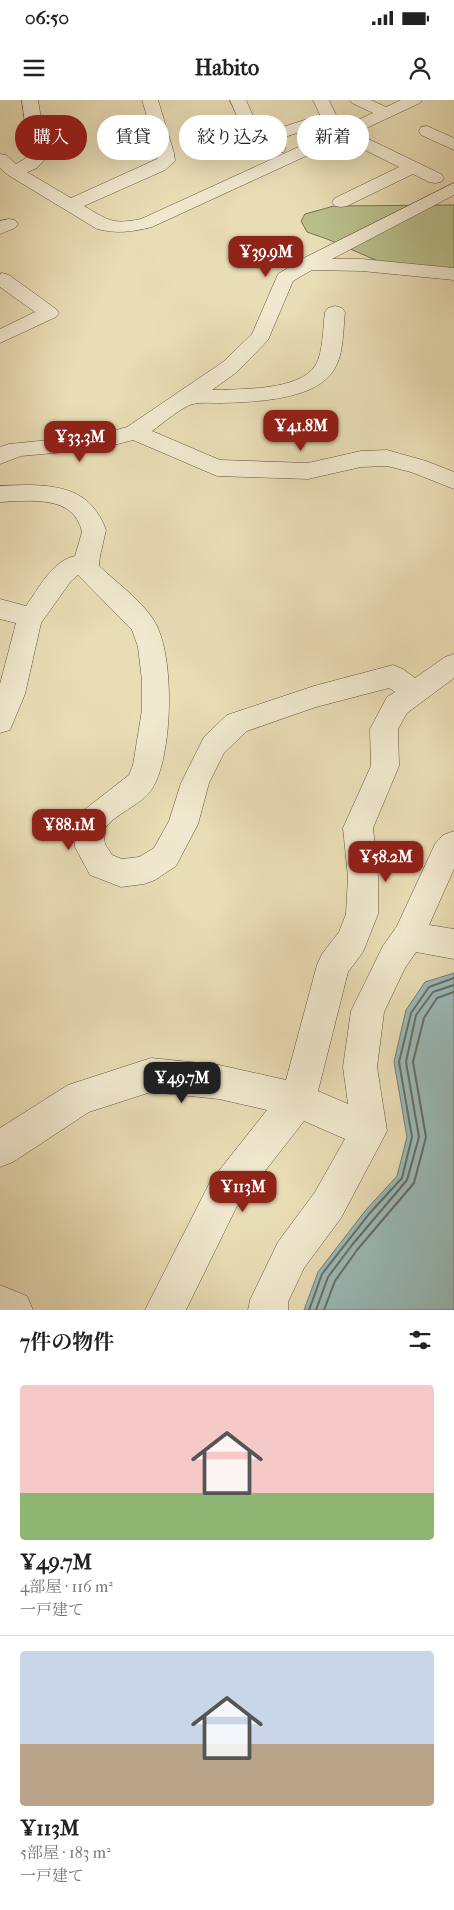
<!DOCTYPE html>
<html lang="ja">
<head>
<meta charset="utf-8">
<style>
	:root { --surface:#fff; --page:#f2f2f2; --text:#222; --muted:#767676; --line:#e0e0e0; --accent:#8f2418 }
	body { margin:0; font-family:"IM FELL French Canon","Noto Serif JP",serif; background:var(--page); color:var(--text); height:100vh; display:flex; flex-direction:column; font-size:19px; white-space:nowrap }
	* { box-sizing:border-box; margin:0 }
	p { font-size:16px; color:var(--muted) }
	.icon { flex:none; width:28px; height:28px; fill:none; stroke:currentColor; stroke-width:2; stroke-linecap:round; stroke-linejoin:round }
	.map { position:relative; height:1210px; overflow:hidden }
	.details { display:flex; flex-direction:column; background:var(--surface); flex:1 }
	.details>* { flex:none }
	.top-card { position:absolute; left:15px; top:15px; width:425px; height:45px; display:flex; gap:10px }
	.price { position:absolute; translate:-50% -42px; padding:0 11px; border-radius:10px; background:var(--accent); color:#fff; font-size:16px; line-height:32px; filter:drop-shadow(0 1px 2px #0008) }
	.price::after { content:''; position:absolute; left:50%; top:30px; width:15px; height:11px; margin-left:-8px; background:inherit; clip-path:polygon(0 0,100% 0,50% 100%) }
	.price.on { background:#222; color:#fff }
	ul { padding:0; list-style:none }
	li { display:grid; align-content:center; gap:10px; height:265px; padding:0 20px }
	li+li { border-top:1px solid var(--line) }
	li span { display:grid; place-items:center; height:155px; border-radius:5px; color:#555 }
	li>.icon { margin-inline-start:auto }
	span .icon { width:90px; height:90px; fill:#fffc; stroke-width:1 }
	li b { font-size:21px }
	h2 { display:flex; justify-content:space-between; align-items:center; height:60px; padding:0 20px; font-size:21px }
	.pill { padding:0 18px; border-radius:22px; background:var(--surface); box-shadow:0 5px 20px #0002; font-size:18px; line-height:45px }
	.pill.on { background:var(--accent); color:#fff }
	.status { display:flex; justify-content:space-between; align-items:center; height:35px; padding:0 25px; background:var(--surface); direction:ltr }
	.status svg { height:14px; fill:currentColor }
	header { display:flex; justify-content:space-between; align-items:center; height:65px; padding:0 20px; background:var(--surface); font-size:22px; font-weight:700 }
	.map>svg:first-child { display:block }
	.green { fill:#b9c08c; stroke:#787252 }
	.water { fill:#9bbab7; stroke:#737e78 }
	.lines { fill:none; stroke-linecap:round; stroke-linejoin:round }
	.shore { stroke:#696f68; stroke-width:2 }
	.minor-casing { stroke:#645240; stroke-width:1 }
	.minor { fill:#f1e9cf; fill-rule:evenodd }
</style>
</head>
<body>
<div class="status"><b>06:50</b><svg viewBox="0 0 49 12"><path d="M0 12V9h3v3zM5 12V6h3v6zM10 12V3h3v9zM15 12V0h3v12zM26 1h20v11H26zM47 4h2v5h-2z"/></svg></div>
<header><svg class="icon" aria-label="menu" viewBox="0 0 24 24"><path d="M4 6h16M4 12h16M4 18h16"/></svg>Habito<svg class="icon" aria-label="person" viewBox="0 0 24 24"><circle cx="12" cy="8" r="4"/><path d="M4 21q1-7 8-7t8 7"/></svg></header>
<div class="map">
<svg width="454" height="1210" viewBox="0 0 454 1210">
	<rect width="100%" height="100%" fill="#e9ddb5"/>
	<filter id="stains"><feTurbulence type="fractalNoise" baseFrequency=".004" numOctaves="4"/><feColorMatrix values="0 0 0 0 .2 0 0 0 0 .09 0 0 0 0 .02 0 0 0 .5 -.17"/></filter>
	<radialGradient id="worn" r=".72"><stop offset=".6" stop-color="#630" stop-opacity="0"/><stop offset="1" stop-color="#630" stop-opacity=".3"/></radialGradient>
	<path class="green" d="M454,105v72l-69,-13 -58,-25 -20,-7 -6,-11 4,-7 29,-8z"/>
	<path class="water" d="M454,873v337h-150l14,-38 47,-61 32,-35 10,-39 -13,-75 12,-52 19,-28z"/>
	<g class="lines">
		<path class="shore" d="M309,1210l13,-36 47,-60 33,-36 10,-41 -13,-75 12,-49 18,-26 25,-9
			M316,1210l12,-33 24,-32 55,-65 12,-43 -13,-75 10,-47 17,-23 21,-7
			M324,1210l11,-29 22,-31 57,-67 12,-46 -13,-75 11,-44 13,-20 17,-6"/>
		<g class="minor-casing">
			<path id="minor" d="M22,0h16l9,57 -10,11 -10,4 44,26 86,-39 1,-6 -16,-53h16l16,53 1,8 -10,9 -81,36c24,14 28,19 57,13l232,-106 -21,-10 -2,-3h21l15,7 15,-7h21l-2,3 -64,30 85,41 3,4 -3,4 -6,1 -6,-1 -16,-8 -66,32 -6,1 -6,-1 -3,-4 3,-4 64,-31 -56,-28 -191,88c-21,5 -34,7 -55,2l-89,-54 -8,-7v-14l6,1 10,9 13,-8z
				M230,0h16l15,34 59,-19 -7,-15h16l8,17 -2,3 -9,4 -51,16 11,8 -2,4c-12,2 -17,-6 -28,-7 -11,-2 -20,10 -32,7l-2,-4 2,-4 22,-8z
				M427,26l27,12v12l-33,-15 -2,-4 2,-4z
				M454,83v12l-122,64h30l92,9v12l-92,-9 -50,-1 -19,11 -25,59 -31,32 -25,18c26,-1 87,1 103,-24 8,-11 8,-40 10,-54l3,-4 7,-2 7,2 3,4c-2,17 -1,41 -10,56 -17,33 -83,34 -115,35 -9,0 -19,-1 -27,1 -10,2 -31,20 -41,27l68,29 88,3 53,-12 26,-1 39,11 28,11v17l-43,-17 -24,-6 -26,1 -53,12 -91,-3 -84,-36 -34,9 -78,7 -21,8v-17l9,-3 90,-9 28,-8 96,-65 29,-28 26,-60 26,-16z
				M9,119l6,1 3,4 -3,4 -15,6v-13z
				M2,173l7,2 47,34 3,4 -3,4 -56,26v-14l35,-17 -35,-25v-13z
				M24,385c38,0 68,6 82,45l-6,26 -1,10c18,17 41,33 54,53 23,33 20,138 -1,170 -11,17 -38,24 -49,42l2,13 7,11 10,4 17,-2 15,-9 15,-27 12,-38 23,-46 23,-22 87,-29 79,-21 10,4 12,9 30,-21 9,-3v24l-47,35 -9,16 1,37 -26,62 5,49v37l-15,38 -15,20 -30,119 30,13 -5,-37 8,-56 32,-65 14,-20 38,-82 8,-9 11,-4v38l-25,56 25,4v30l-38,-7 -11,16 -21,44 -7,55 10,64 -46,87 -37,50 -16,34v8h-40l2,-10 28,-58 37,-50 30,-53 -41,-18 -68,87 -50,102h-41l65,-128 57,-72 -48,-11 -68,-7 -62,20 -76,50 -13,5v-39l68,-43 83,-27 68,7 67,15 31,-115 5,-11 17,-22 7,-18 2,-37 -5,-49 28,-62 -1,-37 17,-32 8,-5 -6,-4 -73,19 -69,24 -23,22 -15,30 -11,41 -22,42 -21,14 -11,4 -23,3 -31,-12 -15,-28 -2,-17 11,-20 45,-35 4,-10 9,-55v-29l-4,-34 -6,-17 -54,-55 -7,6 -30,42 -16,71 -15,36 -10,3v-49l16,-61 -16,-4v-20l26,7c13,-18 26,-45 49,-50l7,-24c-8,-38 -53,-31 -82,-30v-16z
				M0,1185l27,11 6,14h-33z"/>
		</g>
		<use href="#minor" class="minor"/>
	</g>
	<rect width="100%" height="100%" filter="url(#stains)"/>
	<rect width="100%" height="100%" fill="url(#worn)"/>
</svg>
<b class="price" style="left:266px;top:178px">¥39.9M</b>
<b class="price" style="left:301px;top:352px">¥41.8M</b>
<b class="price" style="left:80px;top:363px">¥33.3M</b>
<b class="price" style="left:69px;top:751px">¥88.1M</b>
<b class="price" style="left:386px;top:783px">¥58.2M</b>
<b class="price on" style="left:182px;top:1004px">¥49.7M</b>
<b class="price" style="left:243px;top:1113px">¥113M</b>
<div class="top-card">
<a class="pill on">購入</a>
<a class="pill">賃貸</a>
<a class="pill">絞り込み</a>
<a class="pill">新着</a>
</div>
</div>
<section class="details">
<h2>7件の物件<svg class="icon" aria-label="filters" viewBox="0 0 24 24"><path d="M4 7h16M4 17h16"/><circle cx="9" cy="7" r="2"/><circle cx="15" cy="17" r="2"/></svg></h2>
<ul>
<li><span style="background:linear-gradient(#f6c9c9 70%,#8fb573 0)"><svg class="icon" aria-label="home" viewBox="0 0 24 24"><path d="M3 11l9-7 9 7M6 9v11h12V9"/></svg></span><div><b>¥49.7M</b><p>4部屋 · 116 m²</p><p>一戸建て</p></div></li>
<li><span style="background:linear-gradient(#c9d6e8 60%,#b9a48a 0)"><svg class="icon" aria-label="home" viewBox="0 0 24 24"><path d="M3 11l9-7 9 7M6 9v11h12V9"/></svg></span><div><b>¥113M</b><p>5部屋 · 183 m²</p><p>一戸建て</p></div></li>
</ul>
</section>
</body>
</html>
